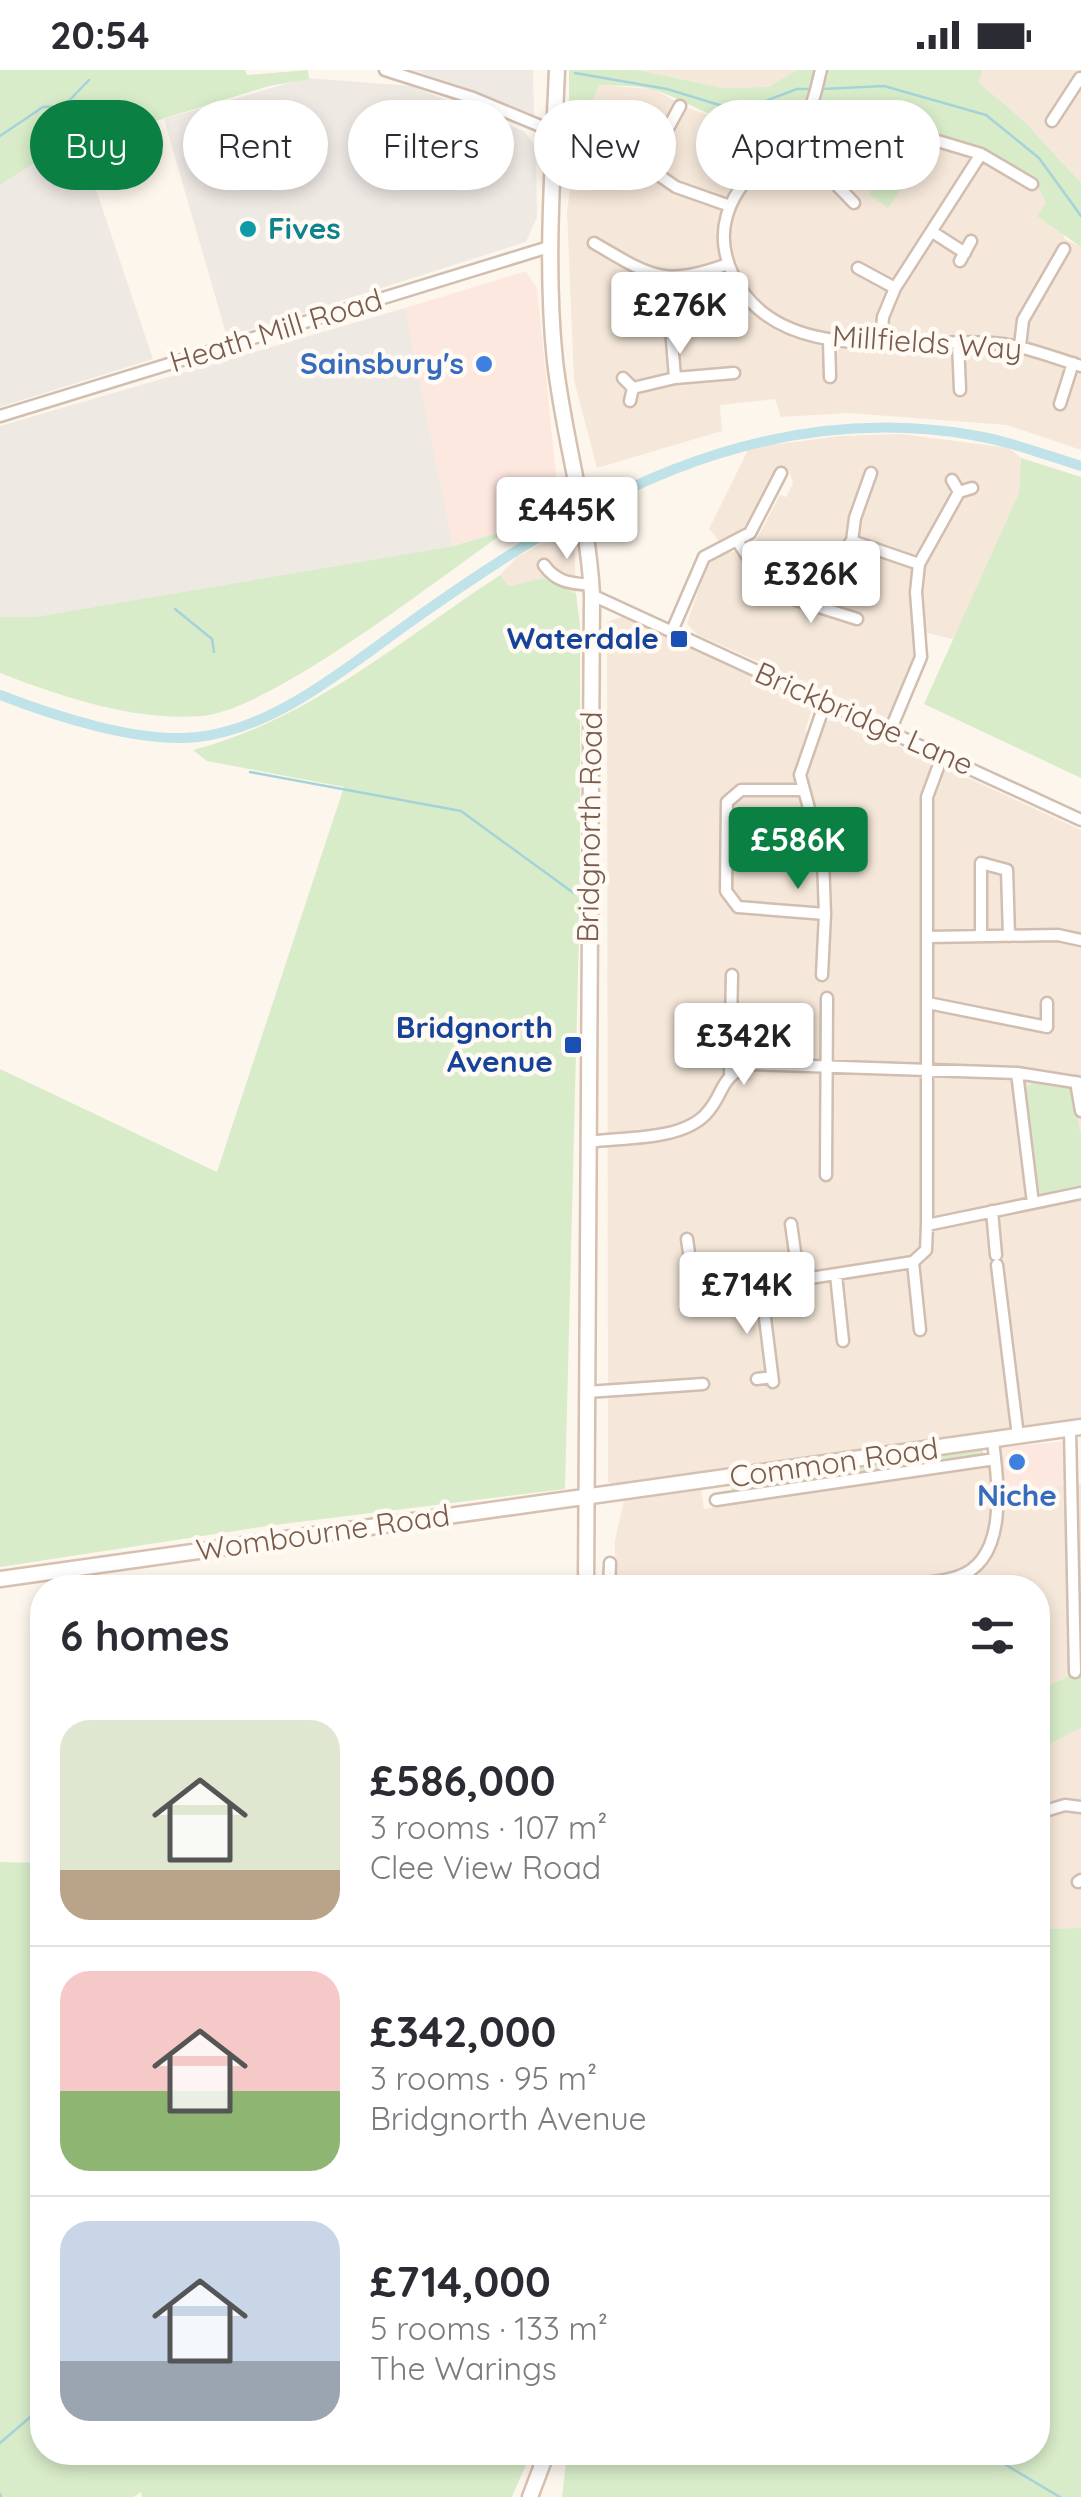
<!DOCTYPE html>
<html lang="en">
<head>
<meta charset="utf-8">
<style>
	:root { --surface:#fff; --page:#f7f7f7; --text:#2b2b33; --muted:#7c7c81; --line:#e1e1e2; --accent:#0b8043 }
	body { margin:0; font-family:Quicksand,sans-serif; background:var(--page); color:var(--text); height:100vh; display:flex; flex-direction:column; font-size:38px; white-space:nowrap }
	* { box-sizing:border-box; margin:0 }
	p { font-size:32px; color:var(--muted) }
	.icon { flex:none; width:55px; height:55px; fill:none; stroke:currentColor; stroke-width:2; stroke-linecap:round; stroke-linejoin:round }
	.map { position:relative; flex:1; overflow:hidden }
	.side { position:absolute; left:30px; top:1505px; width:1020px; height:890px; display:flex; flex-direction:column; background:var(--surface); border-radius:40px; box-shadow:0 5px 15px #0003 }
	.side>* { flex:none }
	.banner { position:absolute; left:30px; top:30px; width:1022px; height:90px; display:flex; gap:20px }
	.price { position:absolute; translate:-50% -85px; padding:0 22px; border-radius:10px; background:#fff; color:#222; font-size:32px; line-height:65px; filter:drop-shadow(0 2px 5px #0008) }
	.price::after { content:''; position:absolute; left:50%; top:60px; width:30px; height:22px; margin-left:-15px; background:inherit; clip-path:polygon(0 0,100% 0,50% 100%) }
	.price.current { background:var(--accent); color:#fff }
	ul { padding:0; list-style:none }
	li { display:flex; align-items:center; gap:30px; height:250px; padding:0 30px }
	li+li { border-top:2px solid var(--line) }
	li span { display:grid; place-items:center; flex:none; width:280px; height:200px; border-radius:30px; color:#555 }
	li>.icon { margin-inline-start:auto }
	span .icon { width:120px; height:120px; fill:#fffc; stroke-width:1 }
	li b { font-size:42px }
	h2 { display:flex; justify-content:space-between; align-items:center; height:120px; padding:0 30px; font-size:42px }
	.pill { padding:0 35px; border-radius:45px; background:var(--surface); box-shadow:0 5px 15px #0003; font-size:35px; line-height:90px }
	.pill.current { background:var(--accent); color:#fff }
	.status { display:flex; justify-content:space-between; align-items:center; height:70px; padding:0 50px; background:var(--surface); direction:ltr }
	.status svg { height:28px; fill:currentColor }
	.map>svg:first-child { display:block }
	.residential { fill:#f5e8da }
	.commercial { fill:#fde8e0 }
	.industrial { fill:#efe9e4 }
	.green { fill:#d8ecc9 }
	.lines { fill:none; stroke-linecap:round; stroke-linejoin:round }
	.stream { stroke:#a5d3da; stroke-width:2.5 }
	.canal { stroke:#bfe3e8; stroke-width:10 }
	.street-casing { stroke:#d1beb0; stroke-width:15 }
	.secondary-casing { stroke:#d6c0b0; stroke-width:19 }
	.street { stroke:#fff; stroke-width:10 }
	.secondary { stroke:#fff; stroke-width:14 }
	.culture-dot { fill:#0f9aa8; stroke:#fffaf3; stroke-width:4 }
	.shop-dot { fill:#3f7fe0; stroke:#fffaf3; stroke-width:4 }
	.transit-dot { fill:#1a4fb4; stroke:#fffaf3; stroke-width:4 }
	.labels { text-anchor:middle; stroke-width:9; stroke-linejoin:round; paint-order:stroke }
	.culture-label { font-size:30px; font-weight:bold; fill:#0d838f; stroke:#fffaf3; text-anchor:start }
	.street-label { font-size:30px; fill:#7a5c4d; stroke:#fffaf3 }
	.shop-label { font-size:30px; font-weight:bold; fill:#366cbe; stroke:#fffaf3; text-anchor:end }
	.transit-label { font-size:30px; font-weight:bold; fill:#164399; stroke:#fffaf3; text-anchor:end }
</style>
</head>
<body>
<div class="status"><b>20:54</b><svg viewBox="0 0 49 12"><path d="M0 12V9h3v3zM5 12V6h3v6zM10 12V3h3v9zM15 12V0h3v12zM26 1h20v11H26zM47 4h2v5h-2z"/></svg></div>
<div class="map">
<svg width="1081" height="2427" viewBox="0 0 1081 2427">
	<rect width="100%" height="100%" fill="#fdf6ec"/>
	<path class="residential" d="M638,0h159l-29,17 -45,1z
		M983,0h98v113l-56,-61 -48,-40z
		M598,15l55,4 37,20 34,10h31l26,17 -25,25 8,8 53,-57 70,52 22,2 12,-21 -1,-11h19l63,26 40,28 23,51 16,8v203l-74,-25 -160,-12 -66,4 -6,-18 -55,6 2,26 -125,37 -23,-88 -7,-168 9,-69z
		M901,364l108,14 12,10 -2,35 -63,147 -40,-10v21l-25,69 -193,-85 -11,-11 21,-63 7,-6 23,-4 14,19 -2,8 7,5 4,-5 11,2 2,-9 -16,-11 -5,-14 27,-51 6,2 7,-14 -4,-12 -8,-4 -33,61 -28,14 -11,-13 40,-81 91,-12z
		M569,460l5,4 2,60 -32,-16 -35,8 -9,-11 17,-18z
		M624,546l189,89 -8,26 10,7 8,-18 26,3 232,107v592l-466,63 -7,-3 -1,-860z
		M989,1395l1,24 91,-5v186l-43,21v-103h-423v-47l9,-41 77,-12 3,21z
		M1081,1658v200l-43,1v-179z"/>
	<path class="commercial" d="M526,201l11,17 22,216 -51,26 -55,16 -48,-238z
		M1065,1371l1,45 -67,3 2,-41z"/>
	<path class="industrial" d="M413,0h120l1,47 -57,-25z
		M306,8l105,8 113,45 12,15 1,71 -11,25 -299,95 -63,-218z
		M81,75l72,214 -153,48v-222l49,-31z
		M405,238l48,238 -418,71h-35v-191z"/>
	<path class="green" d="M0,0h245l2,5 61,-5 1,9 -40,7 -220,68 -49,31z
		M569,0h69l85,18 45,-1 29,-17h19l-7,34 -22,24 -10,-14c-63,15 -69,-5 -122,-24 -16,-5 -39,-4 -56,-5l-23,58 -7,-23z
		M829,0h154l-5,12 47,40 56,61v64l-44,-31 9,-13c-11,-38 -89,-70 -126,-68l1,10 -11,21 4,4 -26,38 -19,-14 17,-31 -69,-51z
		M1021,388l60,19v301l-157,-74 95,-211z
		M508,460c-67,46 -235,180 -307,186 -69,5 -138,-19 -201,-43v-56h35l418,-71z
		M500,505l9,11 35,-8 32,16 4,31v269l-15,595 -291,36 -274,42v-498l217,103 127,-385 -137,-26 -14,-11c114,-29 210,-111 307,-175z
		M1033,1013l39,5 9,47v51l-37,9 -5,-4 -15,-102z
		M982,1377l2,9 -249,37 -4,-5 2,-6z
		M1081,1600v58l-43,22v-59z
		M0,1792l42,1v589l489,1 -19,44h-370l-1,-5 -7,5h-134z
		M1081,1858v569h-519l5,-44 471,-1v-523z"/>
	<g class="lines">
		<path class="stream" d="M575,3l92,16 72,22 58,-22h17
			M822,19l62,-3 102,29 53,43 42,58
			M0,66l43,-29 21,-1 25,-26
			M175,539l37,30 2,13
			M250,702l211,39 114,83
			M0,2373l42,-36
			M984,2382l76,45
			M0,2424l1,3"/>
		<path class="canal" d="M0,625c54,21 140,49 198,42 78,-9 149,-70 211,-114 170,-121 346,-225 563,-188 37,6 73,20 109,31"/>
		<g class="street-casing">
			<path id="street" d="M385,0l88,28 82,34
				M821,0c-4,14 -6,31 -14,44 -23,37 -67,57 -80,101 -6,20 -3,41 6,60 44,93 177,62 259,68 32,2 59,14 89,23
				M1052,51l28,-43
				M921,66l60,18 51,30
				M783,72l46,35 25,26
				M576,79l44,16 27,2 29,20 54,19
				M647,97l33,-61
				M934,163l31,20
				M594,173c58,34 69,44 134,21
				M960,191l11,-20
				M858,198l37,20
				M672,209l-4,11 7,88
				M829,269l1,38
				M881,271l2,-24 12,-29 86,-134
				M958,272l2,48
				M1020,276l3,-26 41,-71
				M623,308l10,10 -3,13
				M633,318l42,-10 59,-5
				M1060,334l13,-41
				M0,346l552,-170
				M871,403l-16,45 -3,23 67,23
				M952,410l7,12 13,-4
				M738,472l15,23 18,10
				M544,495c13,18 27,18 47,20
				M778,524l79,25
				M592,525l489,225
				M812,533l17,-37 23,-25
				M672,561l32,-74 46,-24 31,-60
				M890,661l31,-74 -5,-65 3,-28 40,-72
				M803,720h-62l-14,12 -1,89 12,16 87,7 -2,-54 -23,-85 25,-72
				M981,866v-73l26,7 2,66
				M928,867l130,-2 23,5
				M822,905l3,-61
				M928,933l119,24v-24
				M730,1003l2,-98
				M1017,1003l16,130
				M1076,1012l5,29
				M589,1072c34,-5 90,-1 116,-27 21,-22 12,-37 46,-51l266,9 64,10
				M826,1105l1,-177
				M992,1141l4,44
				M791,1154l8,56
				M927,1155v-428l16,-43
				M687,1169l8,57 218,-34 13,-12 1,-25 154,-32
				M913,1192l7,68
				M997,1195l21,171
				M836,1205l7,66
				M761,1216l12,96
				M757,1309l15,-2
				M587,1322l116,-8
				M1070,1359l5,243
				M716,1430l279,-41
				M609,1518l1,-25
				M886,1518c23,-4 49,-4 71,-11 52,-17 41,-94 36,-136
				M1038,1743l27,-8 16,2
				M1078,1812l3,-2"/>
		</g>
		<g class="secondary-casing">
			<path id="secondary" d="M557,0c-4,96 -12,196 -2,291 9,79 33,155 37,234l-6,993
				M0,1509l1081,-152
				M530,2427l17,-45"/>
		</g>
		<use href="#street" class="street"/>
		<use href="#secondary" class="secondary"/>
	</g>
	<circle class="culture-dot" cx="248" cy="159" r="10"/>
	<g class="shop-dot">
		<circle cx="484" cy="294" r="10"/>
		<circle cx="1017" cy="1392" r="10"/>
	</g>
	<g class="transit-dot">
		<rect x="669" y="559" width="20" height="20" rx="5"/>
		<rect x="563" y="965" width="20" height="20" rx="5"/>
	</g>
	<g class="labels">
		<g class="culture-label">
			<text x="268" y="169">Fives</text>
		</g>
		<g class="street-label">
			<text transform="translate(276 261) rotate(-17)" y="10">Heath Mill Road</text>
			<text transform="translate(927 273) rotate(4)" y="10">Millfields Way</text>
			<text transform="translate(864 649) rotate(24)" y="10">Brickbridge Lane</text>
			<text transform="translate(590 757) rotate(-89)" y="10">Bridgnorth Road</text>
			<text transform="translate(834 1393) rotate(-8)" y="10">Common Road</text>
			<text transform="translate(323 1463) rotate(-8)" y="10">Wombourne Road</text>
		</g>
		<g class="shop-label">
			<text x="464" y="304">Sainsbury's</text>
			<text x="1017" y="1436" text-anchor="middle">Niche</text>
		</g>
		<g class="transit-label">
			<text x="659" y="579">Waterdale</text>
			<text x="553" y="968">Bridgnorth<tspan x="553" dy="34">Avenue</tspan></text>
		</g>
	</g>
</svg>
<b class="price" style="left:680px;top:287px">£276K</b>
<b class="price" style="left:567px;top:492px">£445K</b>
<b class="price" style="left:811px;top:556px">£326K</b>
<b class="price current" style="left:798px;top:822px">£586K</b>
<b class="price" style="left:744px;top:1018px">£342K</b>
<b class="price" style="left:747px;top:1267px">£714K</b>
<div class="banner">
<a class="pill current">Buy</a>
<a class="pill">Rent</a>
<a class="pill">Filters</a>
<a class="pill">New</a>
<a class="pill">Apartment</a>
</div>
<section class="side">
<h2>6 homes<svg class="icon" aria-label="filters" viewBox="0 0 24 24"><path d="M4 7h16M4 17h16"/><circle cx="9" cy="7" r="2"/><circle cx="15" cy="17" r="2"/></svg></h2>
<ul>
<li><span style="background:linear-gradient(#dfe7d0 75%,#b9a48a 0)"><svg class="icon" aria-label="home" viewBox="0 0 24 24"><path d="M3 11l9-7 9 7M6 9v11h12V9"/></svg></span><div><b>£586,000</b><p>3 rooms · 107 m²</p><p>Clee View Road</p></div></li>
<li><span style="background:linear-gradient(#f6c9c9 60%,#8fb573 0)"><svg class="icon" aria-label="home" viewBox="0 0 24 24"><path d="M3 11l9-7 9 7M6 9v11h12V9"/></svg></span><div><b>£342,000</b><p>3 rooms · 95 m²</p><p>Bridgnorth Avenue</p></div></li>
<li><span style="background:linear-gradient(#c9d6e8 70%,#9aa5b1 0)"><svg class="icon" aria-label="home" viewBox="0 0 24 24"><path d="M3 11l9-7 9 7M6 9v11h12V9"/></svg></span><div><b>£714,000</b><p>5 rooms · 133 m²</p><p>The Warings</p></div></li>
</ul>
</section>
</div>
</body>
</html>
